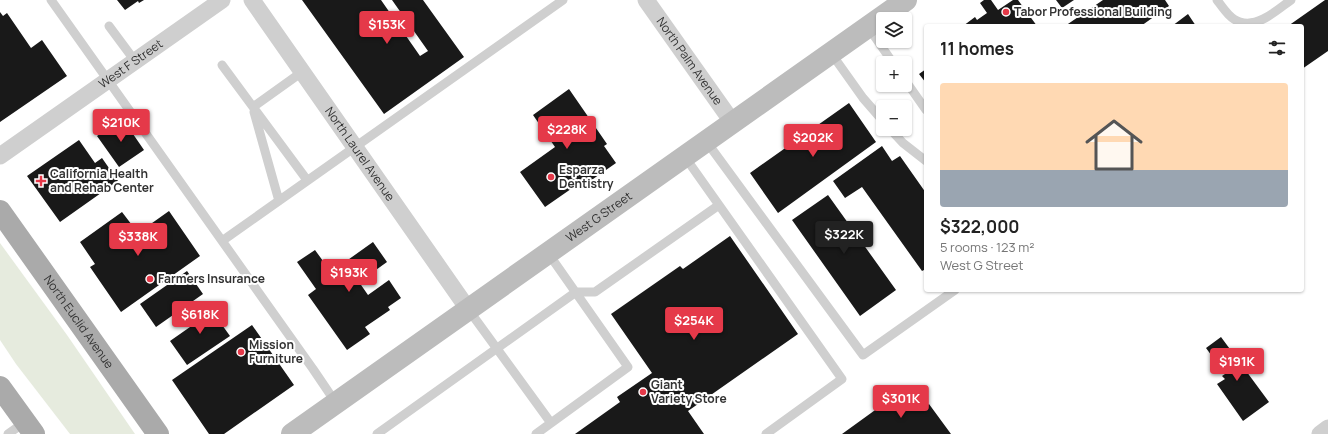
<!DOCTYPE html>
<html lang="en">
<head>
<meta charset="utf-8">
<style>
	:root { --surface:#fff; --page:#f2f2f2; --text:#222; --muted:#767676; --line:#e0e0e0; --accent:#e53949 }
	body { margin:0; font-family:Manrope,sans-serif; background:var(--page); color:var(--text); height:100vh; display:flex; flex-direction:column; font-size:15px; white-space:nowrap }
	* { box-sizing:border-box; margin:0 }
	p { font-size:13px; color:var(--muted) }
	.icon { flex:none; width:22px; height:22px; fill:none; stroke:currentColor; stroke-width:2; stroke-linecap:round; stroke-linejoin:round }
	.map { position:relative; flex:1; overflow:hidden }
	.drawer { position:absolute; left:924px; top:24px; width:380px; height:268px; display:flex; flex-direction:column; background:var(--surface); border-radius:4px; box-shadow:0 1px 3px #0004 }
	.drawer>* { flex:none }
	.buttons { position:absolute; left:876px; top:12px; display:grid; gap:8px }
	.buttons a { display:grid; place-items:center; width:36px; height:36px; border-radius:4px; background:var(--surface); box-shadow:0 1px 3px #0004; font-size:20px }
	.price { position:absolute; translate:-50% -34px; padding:0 9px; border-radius:4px; background:var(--accent); color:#fff; font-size:13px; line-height:26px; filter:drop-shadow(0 1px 2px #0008) }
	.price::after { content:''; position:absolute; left:50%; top:24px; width:12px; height:9px; margin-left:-6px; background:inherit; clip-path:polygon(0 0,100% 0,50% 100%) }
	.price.active { background:#222; color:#fff }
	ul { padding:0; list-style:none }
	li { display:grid; align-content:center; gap:8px; height:212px; padding:0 16px }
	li+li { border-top:1px solid var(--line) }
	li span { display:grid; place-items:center; height:124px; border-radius:4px; color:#555 }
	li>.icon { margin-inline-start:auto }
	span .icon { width:72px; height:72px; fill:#fffc; stroke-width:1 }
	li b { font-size:17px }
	h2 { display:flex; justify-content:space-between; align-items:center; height:48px; padding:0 16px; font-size:17px }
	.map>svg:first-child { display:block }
	.green { fill:#e6ebde }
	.building { fill:#191919 }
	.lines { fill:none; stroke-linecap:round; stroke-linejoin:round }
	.lane { stroke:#cfcfcf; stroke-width:9 }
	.street { stroke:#cfcfcf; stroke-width:17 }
	.secondary { stroke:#bcbcbc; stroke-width:22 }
	.primary { stroke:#aaa; stroke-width:22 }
	.poi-dot { fill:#e53949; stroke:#fff; stroke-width:1.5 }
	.labels { text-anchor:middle; stroke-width:4; stroke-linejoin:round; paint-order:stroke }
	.poi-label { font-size:12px; font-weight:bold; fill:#323232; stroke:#fff; text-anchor:start }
	.street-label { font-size:12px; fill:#323232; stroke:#fff }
</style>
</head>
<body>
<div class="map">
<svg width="1328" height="434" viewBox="0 0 1328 434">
	<rect width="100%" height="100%" fill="#fff"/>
	<path class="green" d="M0,243l67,92 68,99h-65l-54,-70 -16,-24z"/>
	<path class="building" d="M117,0h27l-5,3 -1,-2 -13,9z
		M302,0h79l39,56 8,-5 -36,-51h31l41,57 -80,57z
		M984,0h7l7,10 15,-10h5l19,26h-74l12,-9 2,3 10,-7 -7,-10z
		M1056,0h18l-12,8z
		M1103,0h62l4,6 -28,20h-76z
		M1325,0h3v51l-26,18v-43h-14z
		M0,12l3,4 4,-3 24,35 11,-8 25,36 -67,46z
		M1188,14l8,12h-24z
		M926,69v14l-7,-9z
		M569,89l38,55 -3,2 12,17 -33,23 -2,-4 -36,25 -25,-35 35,-25 -22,-32z
		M849,103l27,39 -98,71 -28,-40z
		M122,118l22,32 -25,17 -22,-31z
		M79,140l16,23 7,-5 16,23 -58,41 -33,-46z
		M882,146l10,15 8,-5 26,37v76l-4,2 -60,-84 -17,11 -12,-17z
		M828,195l68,95 -36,26 -68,-96z
		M169,211l31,45 -79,56 -31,-45 5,-3 -15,-22 42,-30 16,21z
		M730,236l68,98 -110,77 16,23h-129l45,-32 -3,-5 35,-24 -41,-59 69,-48 3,3z
		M373,242l14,20 -28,20 9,13 21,-15 12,18 -13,9 2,3 -25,17 5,7 -23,16 -39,-55 8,-6 -19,-27 18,-12 16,22z
		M187,271l16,23 -47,33 -16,-23z
		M207,304l23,32 -43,29 -17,-24 20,-14 -6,-8z
		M252,325l42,60 -70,49h-15l-37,-54z
		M1221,337l48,65 -26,19 -26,-37 8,-5 -3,-3 3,-2 -19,-26z
		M907,387l16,22 6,-5 22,30h-109z"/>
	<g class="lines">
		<path class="lane" d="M51,0l262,369 23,34
			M1217,0c6,8 13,19 23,22 18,6 37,-12 51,-22
			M109,26l26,35
			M868,27l25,36
			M831,53l32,45 20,23
			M222,65l85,115
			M905,80l21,30
			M253,107l49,-35
			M254,112l25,89
			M890,129l13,14 23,18
			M706,141l157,214 92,-65
			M685,157l157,222 -76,55
			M222,241l341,-241
			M468,309l83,114
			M8,434l17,-12
			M377,434l199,-142h19l124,-87
			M536,434l92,-67 -80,-114"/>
		<g class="street">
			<path id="s1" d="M252,0l216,309"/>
			<path id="s2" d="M646,0l87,123"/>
			<path id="s3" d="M0,156l222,-156"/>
			<path d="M1320,434l8,-6"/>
		</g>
		<path class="secondary" id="s4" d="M292,434l614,-434"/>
		<g class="primary">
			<path id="s5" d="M0,211l158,223"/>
			<path d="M0,387l34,47"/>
		</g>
	</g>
	<g class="poi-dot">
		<circle cx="1006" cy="12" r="4"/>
		<circle cx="551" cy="177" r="4"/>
		<path d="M39 175h4v4h4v4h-4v4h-4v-4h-4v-4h4z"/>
		<circle cx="150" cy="279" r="4"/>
		<circle cx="241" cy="352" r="4"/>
		<circle cx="643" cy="392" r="4"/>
	</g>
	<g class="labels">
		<g class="poi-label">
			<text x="1014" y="16">Tabor Professional Building</text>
			<text x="559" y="174">Esparza<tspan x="559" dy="14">Dentistry</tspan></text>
			<text x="50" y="178">California Health<tspan x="50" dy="14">and Rehab Center</tspan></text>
			<text x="158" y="283">Farmers Insurance</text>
			<text x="249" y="349">Mission<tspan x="249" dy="14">Furniture</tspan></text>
			<text x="651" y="389">Giant<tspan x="651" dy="14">Variety Store</tspan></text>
		</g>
		<g class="street-label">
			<text dy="4" stroke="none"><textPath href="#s2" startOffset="75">North Palm Avenue</textPath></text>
			<text dy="4" stroke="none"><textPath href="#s3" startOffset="160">West F Street</textPath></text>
			<text dy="4" stroke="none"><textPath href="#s1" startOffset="188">North Laurel Avenue</textPath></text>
			<text dy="4" stroke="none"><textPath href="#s4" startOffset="376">West G Street</textPath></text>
			<text dy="4" stroke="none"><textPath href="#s5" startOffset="136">North Euclid Avenue</textPath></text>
		</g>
	</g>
</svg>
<div class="buttons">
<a><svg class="icon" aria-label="layers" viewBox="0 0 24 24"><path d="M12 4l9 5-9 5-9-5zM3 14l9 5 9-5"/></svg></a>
<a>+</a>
<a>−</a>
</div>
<b class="price" style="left:387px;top:45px">$153K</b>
<b class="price" style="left:121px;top:143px">$210K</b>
<b class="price" style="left:567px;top:150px">$228K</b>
<b class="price" style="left:813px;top:158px">$202K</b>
<b class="price active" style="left:844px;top:255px">$322K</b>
<b class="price" style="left:138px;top:257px">$338K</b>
<b class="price" style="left:349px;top:293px">$193K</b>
<b class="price" style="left:200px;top:335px">$618K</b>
<b class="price" style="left:694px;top:341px">$254K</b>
<b class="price" style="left:1237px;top:382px">$191K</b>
<b class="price" style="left:901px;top:419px">$301K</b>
<section class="drawer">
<h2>11 homes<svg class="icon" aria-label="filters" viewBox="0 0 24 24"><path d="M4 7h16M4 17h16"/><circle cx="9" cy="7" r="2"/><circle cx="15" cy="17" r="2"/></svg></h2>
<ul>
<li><span style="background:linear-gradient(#ffd9b3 70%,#9aa5b1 0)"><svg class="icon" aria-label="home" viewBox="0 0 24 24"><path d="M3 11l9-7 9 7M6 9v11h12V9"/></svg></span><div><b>$322,000</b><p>5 rooms · 123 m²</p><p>West G Street</p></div></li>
</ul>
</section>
</div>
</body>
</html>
